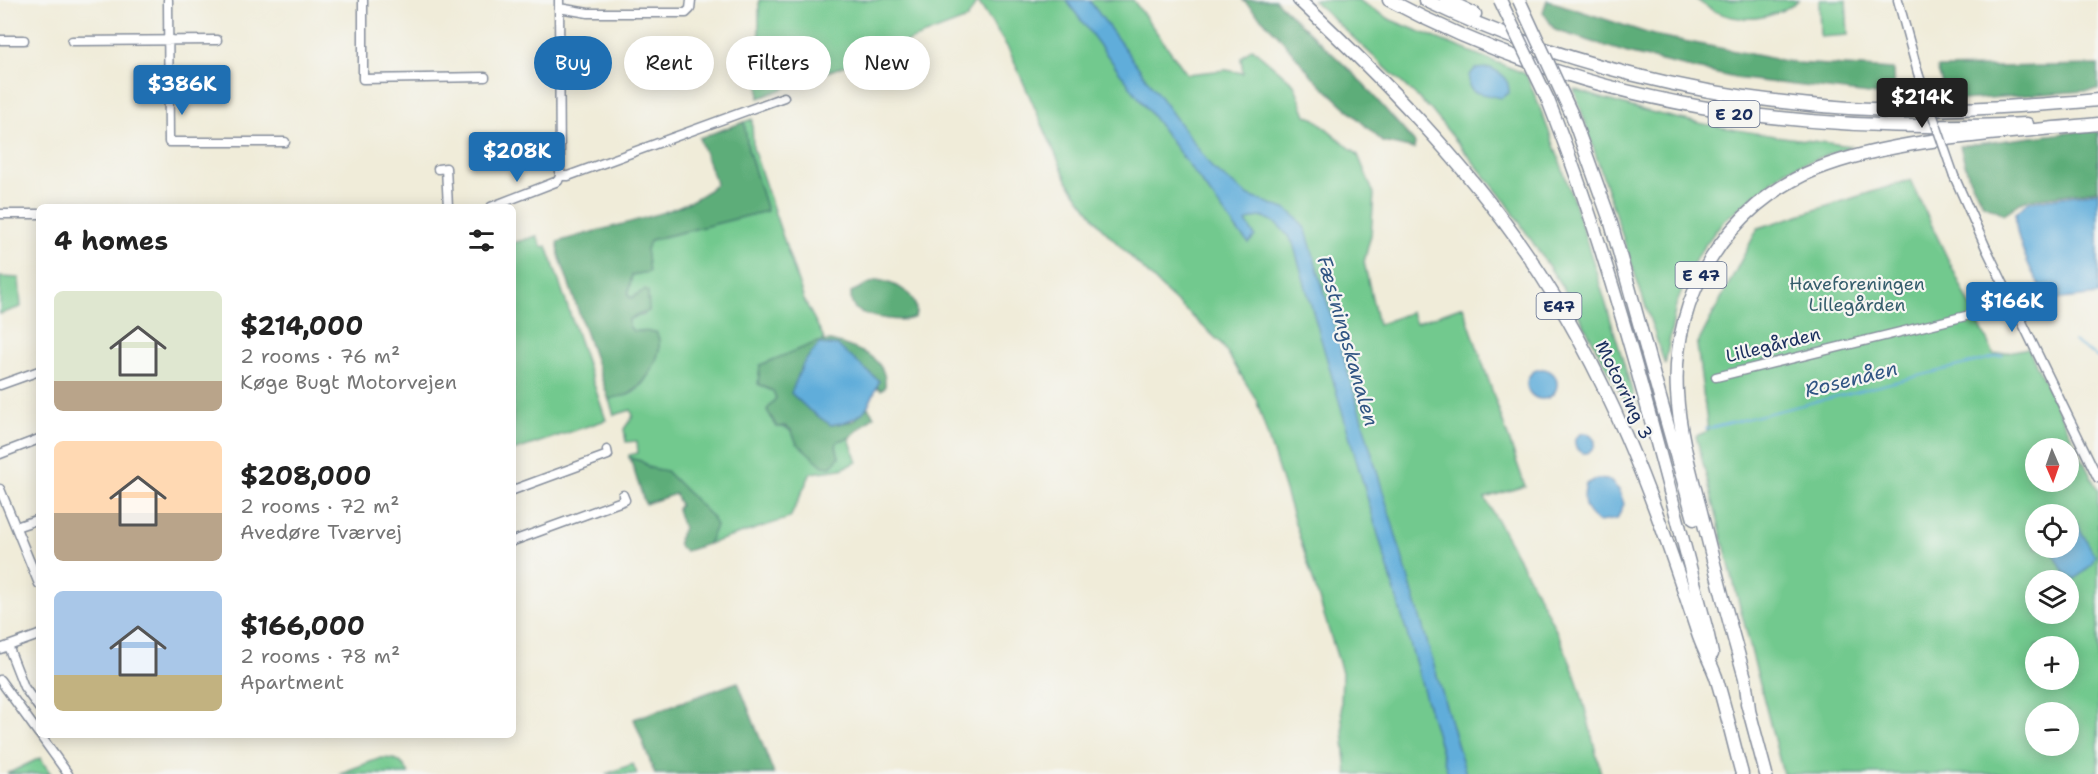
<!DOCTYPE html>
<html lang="en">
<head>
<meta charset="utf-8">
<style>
	:root { --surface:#fff; --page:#f6f6f6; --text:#222; --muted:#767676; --accent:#1f6fb2 }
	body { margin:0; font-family:"Shantell Sans",sans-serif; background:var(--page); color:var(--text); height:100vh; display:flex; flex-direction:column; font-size:22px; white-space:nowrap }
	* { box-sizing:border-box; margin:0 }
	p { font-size:20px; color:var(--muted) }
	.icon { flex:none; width:33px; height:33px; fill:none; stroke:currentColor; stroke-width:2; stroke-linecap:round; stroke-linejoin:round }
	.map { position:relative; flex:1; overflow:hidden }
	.drawer { position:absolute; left:36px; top:204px; width:480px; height:534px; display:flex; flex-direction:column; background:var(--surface); border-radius:9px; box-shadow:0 3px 15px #0003 }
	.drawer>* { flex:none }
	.top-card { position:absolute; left:534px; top:36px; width:570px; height:54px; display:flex; gap:12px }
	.needle { width:39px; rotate:178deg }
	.controls { position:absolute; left:2025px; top:438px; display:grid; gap:12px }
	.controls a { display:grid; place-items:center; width:54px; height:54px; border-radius:50%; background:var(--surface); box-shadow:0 3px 15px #0003; font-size:30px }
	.price { position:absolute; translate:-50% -51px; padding:0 14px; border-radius:6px; background:var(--accent); color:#fff; font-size:20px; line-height:39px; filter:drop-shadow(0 2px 3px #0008) }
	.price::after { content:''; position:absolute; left:50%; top:36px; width:18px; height:14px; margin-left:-9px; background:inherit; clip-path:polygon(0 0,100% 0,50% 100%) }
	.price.selected { background:#222; color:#fff }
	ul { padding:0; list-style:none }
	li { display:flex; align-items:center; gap:18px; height:150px; padding:0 18px }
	li span { display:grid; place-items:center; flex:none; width:168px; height:120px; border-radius:9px; color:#555 }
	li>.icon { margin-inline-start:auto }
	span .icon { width:72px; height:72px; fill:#fffc; stroke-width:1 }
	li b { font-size:26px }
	h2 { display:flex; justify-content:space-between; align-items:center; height:72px; padding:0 18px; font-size:26px }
	.pill { padding:0 21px; border-radius:27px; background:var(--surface); box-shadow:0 3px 15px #0003; font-size:21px; line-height:54px }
	.pill.selected { background:var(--accent); color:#fff }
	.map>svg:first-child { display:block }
	.green { fill:#72c98e; stroke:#467c76; stroke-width:1.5; fill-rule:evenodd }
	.forest { fill:#5dad79; stroke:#3c6e6c; stroke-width:1.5 }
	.water { fill:#61adda; stroke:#3e6e9c; stroke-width:1.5 }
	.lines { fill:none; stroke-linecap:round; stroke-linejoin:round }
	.stream { stroke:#61adda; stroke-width:2 }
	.minor-casing { stroke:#868e9c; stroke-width:11 }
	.highway-casing { stroke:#868e9c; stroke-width:15 }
	.minor { stroke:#fff; stroke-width:8 }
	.highway { stroke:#fff; stroke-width:12 }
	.minor-bridge-casing { stroke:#868e9c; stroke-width:11; stroke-linecap:butt }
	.highway-bridge-casing { stroke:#868e9c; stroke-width:15; stroke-linecap:butt }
	.minor-bridge { stroke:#fff; stroke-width:8 }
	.highway-bridge { stroke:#fff; stroke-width:12 }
	.labels { text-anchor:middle; stroke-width:4.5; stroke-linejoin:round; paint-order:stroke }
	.shield { fill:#f6f6f2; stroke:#5d6b8a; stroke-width:1.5 }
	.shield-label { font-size:16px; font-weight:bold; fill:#1b2f5e }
	.park-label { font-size:18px; fill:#355d6c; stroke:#f6f6f2 }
	.street-label { font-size:18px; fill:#1b2f5e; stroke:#f6f6f2 }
	.water-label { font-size:20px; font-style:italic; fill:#305583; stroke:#f6f6f2 }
</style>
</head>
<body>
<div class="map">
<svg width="2098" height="774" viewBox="0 0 2098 774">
	<rect width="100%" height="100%" fill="#f6f6f2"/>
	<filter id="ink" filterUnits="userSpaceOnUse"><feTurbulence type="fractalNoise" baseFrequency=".0167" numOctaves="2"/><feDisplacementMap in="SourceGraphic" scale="12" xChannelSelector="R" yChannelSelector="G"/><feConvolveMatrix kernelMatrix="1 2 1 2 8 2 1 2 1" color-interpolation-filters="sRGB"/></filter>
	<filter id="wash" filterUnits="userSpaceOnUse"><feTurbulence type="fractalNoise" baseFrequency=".008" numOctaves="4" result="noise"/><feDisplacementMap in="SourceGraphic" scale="24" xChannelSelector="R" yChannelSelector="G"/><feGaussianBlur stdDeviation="1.35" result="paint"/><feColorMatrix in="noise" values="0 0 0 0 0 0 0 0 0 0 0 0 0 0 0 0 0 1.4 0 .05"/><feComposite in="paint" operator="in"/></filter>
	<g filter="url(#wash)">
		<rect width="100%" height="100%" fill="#f0ecd9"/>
		<path class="green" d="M759,0h215l2,3 -9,16 -208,79z
			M977,0h156l54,74 39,-4 17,3 -2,-15 11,-10 42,36 12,31 9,4 43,36 16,39 -3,41 -7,27 14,63 33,-13 5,11 47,-17 62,180 -40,12c29,55 64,110 87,169 13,34 20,71 29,107h-254l-6,-67 1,-35 -86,-273 -35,-56 -53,-49 -67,-67 -33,-45 -60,-134z
			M1313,0h45l33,20 135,54c46,108 77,221 111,334l-9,-1 -59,-110 -63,-95 -75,-92z
			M1697,0h102c-31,24 -71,25 -102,0z
			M1819,0h27l2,35 -28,2z
			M1574,89c90,32 184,46 278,57l-66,24 -64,52 -25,34 -21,49 -11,60z
			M752,119l1,29 51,152 19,36 1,6 -64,23 3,22 10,4 3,7 -9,12 10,17c13,-1 15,5 20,16l42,14 -3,-11 2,-5 11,-3 8,24 -16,7 -30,4 -21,45 -82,26 8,-18 -50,-55 -16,-3 -9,-7 -12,-3v-3l9,-2 -1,-12 -11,1 -2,-13 9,-13 -2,-6 -17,5 -5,-15c6,-5 11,-3 19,-5 17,-6 25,-29 31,-45l-16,-19h-10l-4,-5v-7l15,-4 1,-25 -14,8 -3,-3 4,-20 16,-3 -2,-23 5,-9 116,-29 -19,-62 -4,-27z
			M1910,180l84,175 34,-7 70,143v283h-315l-87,-338 12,-5 -11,-86 61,-117zM2036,448h32v34h-32zM2036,514h32v34h-32zM2036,580h32v34h-32zM2036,646h32v34h-32zM2036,712h32v34h-32z
			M537,236l5,11 5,-1 59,174 -93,31v-208z
			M0,277l19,1 2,29 -21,7z
			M40,758l11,16h-44z
			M381,758c15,0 21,2 28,16h-71z
			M633,764l4,10h-31z"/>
		<path class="forest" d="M1243,0h32l80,75 60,68 -1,6 -31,-7 -69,-64 -37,-44z
			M1547,0l106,35 143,28 97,6 1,28 -159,-19 -104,-24 -76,-24 -12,-18z
			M2098,65v25l-150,11 -11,-33z
			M744,122l4,27 19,62 -116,29 -5,9 3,23 -17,3 -4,20 3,3 14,-8 3,2 1,19 -20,8v7l4,5 23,1c11,18 -9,51 -25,61 -7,5 -15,2 -22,7l-50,-145 -1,-13c39,-14 132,-28 158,-59l-17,-45z
			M2098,129v61l-73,10 -21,14 -21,-10 -14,-26 -9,-32z
			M877,280c18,3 44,14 38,37 -11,6 -46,1 -58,-7 -6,-4 -6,-11 -6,-18z
			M831,341c24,7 57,15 54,46l-4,3 -4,-3 2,-6c-13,-13 -28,-21 -41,-35l-47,47 18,17 22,15 23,-4 13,-15 7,10 -25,22 -11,3 -2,5 3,11 -9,10 -7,-1 -26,-23 -6,-13 -6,-4 -8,1 -10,-17 9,-12 -3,-7 -15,-7 2,-19 57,-23z
			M630,458l11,3 9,7 16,3 46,46 4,9 -8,18 -22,7 -6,-3 -2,-6 5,-14 -6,-19 3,-4 -5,-11 -30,10z
			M738,682l36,92h-119l-21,-55z"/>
		<path class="water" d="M1066,0h23l124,169 36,27 38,14 10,8 9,12 160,544h-18l-155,-531c-10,-15 -27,-35 -47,-21l9,14 -6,7 -9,-9z
			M1490,68c12,5 19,10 19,25l-8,5 -27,-6 -5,-6v-10l6,-7z
			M2098,192v103l-46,5c-17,-14 -39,-65 -36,-87l12,-11z
			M819,344l19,2 41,35c-11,30 -17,39 -48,44l-22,-15 -18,-17 12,-29z
			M1527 384a15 15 0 1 1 30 0a15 15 0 1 1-30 0Z
			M1575 443a10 10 0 1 1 20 0a10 10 0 1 1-20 0Z
			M1597,479l12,1 10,10 5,14 -7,15 -18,3c-16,-11 -17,-20 -13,-38z
			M2069,524h8l18,32 -4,9 -16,14 -12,-8 -12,-23h17z"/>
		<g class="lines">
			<path class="stream" d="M2074,341l24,17
				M1706,429l297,-74"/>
		</g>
	</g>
	<g filter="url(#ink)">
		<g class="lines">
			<g class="minor-casing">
				<path id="minor" d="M168,0l1,142h116
					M363,0v79l122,-2
					M559,0l1,176
					M1898,0l20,73
					M559,8l29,5h98l4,-4 1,-9
					M0,40h24
					M72,41l145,-1
					M438,169l8,-1 2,39
					M560,176h8l216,-79
					M1954,176l32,72 112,230
					M491,207l67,-26 2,-5
					M0,214h39
					M1716,377l254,-62 42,-13
					M0,385l39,-14
					M0,454l39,-15
					M0,489l39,95
					M513,490l95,-35 -1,-5
					M16,527l23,-8
					M513,541l112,-41 -2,-5
					M8,646l16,41 15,21
					M0,649l39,-14
					M0,680l39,54
					M40,735l28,39"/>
			</g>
			<g class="highway-casing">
				<path id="highway" d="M1299,0c83,78 163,159 228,254 81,119 126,241 170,377 5,16 13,30 19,46 10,32 17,65 26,97
					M1389,0c202,108 413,135 638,124
					M1425,0c130,63 279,99 424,108 83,5 167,-1 249,-8
					M1446,0l29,14
					M1548,100c68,172 111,352 159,531l5,23
					M1572,115l39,108 83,296
					M1747,703l19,71
					M1749,709l-4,-31c-16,-56 -31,-113 -45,-170 -10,-38 -21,-77 -23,-116 -6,-95 51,-188 140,-223 80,-32 194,-36 281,-45"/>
			</g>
			<use href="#minor" class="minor"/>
			<use href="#highway" class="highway"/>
			<g class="minor-bridge-casing">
				<path id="minor-bridge" d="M1918,73l36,103"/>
			</g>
			<g class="highway-bridge-casing">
				<path id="highway-bridge" d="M1500,0l48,100
					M1519,0l53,115"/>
			</g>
			<use href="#minor-bridge" class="minor-bridge"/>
			<use href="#highway-bridge" class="highway-bridge"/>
		</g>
	</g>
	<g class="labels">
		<g class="shield">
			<rect x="1708.5" y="101" width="51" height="26" rx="4.5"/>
			<rect x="1675.5" y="262" width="51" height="26" rx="4.5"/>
			<rect x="1536.5" y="293" width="45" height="26" rx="4.5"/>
		</g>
		<g class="shield-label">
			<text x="1734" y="120">E 20</text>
			<text x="1701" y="281">E 47</text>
			<text x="1559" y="312">E47</text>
		</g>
		<g class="park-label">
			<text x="1857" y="290">Haveforeningen<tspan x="1857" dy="21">Lillegården</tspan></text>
		</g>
		<g class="street-label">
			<text transform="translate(1773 345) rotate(-14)" y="6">Lillegården</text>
			<text transform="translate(1624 390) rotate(64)" y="6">Motorring 3</text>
		</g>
		<g class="water-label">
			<text transform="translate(1348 341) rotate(74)" y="7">Fæstningskanalen</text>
			<text transform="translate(1851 379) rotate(-14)" y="7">Rosenåen</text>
		</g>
	</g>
</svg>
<div class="controls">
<a><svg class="needle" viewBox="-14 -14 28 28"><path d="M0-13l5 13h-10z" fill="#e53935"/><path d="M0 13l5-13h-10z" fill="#767676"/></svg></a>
<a><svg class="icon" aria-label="locate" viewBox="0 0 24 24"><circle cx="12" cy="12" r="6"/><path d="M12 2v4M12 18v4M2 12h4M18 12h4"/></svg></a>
<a><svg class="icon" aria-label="layers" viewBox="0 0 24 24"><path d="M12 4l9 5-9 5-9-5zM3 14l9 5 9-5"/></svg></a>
<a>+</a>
<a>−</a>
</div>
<b class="price" style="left:182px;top:116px">$386K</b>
<b class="price selected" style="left:1922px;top:129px">$214K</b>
<b class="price" style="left:517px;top:183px">$208K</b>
<b class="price" style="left:2012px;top:333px">$166K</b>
<div class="top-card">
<a class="pill selected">Buy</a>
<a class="pill">Rent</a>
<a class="pill">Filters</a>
<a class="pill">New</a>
</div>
<section class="drawer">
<h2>4 homes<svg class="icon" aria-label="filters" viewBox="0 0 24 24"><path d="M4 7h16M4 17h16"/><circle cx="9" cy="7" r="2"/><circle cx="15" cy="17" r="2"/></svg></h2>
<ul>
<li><span style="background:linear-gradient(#dfe7d0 75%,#b9a48a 0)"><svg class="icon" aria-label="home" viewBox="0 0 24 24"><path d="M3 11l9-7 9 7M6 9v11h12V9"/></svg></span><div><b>$214,000</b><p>2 rooms · 76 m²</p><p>Køge Bugt Motorvejen</p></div></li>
<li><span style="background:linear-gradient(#ffd9b3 60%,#b9a48a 0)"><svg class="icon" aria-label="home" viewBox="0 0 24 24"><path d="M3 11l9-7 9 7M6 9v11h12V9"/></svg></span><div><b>$208,000</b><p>2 rooms · 72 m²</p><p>Avedøre Tværvej</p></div></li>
<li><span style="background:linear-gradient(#a9c7e8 70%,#c2b280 0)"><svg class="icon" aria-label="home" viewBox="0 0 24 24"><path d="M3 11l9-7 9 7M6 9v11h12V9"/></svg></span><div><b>$166,000</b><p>2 rooms · 78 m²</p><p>Apartment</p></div></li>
</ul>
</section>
</div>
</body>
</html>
